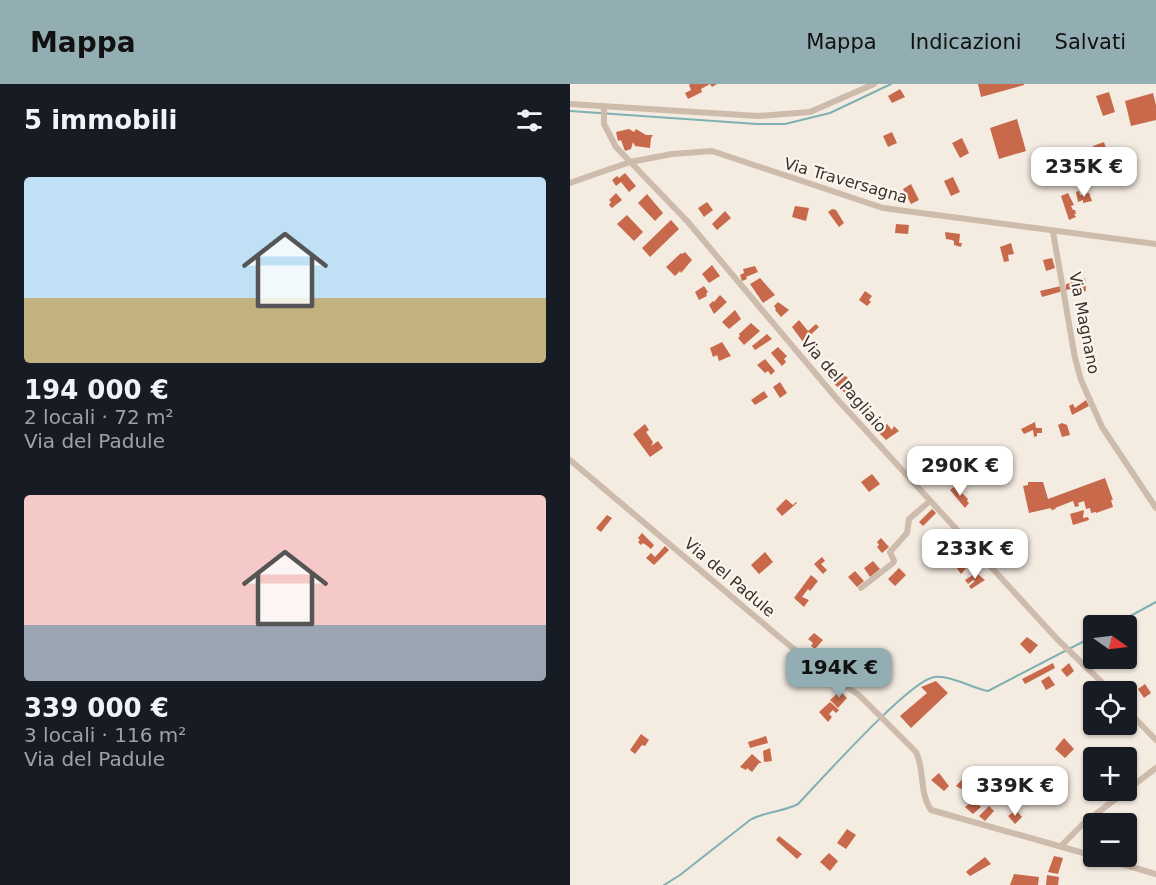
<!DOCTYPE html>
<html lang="it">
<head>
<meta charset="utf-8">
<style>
	:root { --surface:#171b24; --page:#20242c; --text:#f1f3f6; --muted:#9ea1a6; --accent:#92aeb2 }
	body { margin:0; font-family:"DejaVu Sans",sans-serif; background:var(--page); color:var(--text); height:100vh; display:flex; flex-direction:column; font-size:22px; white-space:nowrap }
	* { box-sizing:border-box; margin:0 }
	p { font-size:20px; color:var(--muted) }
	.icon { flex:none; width:33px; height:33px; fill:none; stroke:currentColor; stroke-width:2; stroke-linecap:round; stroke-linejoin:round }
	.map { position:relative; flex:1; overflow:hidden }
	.sheet { display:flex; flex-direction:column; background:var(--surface); width:570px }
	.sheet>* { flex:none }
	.needle { width:39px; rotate:104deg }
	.buttons { position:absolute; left:513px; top:531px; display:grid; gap:12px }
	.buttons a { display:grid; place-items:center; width:54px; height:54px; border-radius:6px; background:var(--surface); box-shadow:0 2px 4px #0004; font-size:30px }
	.price { position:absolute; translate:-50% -51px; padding:0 14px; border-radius:12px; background:#fff; color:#222; font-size:20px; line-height:39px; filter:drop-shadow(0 2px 3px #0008) }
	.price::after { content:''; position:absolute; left:50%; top:36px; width:18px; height:14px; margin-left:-9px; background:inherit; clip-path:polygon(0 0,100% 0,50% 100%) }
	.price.selected { background:var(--accent); color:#111 }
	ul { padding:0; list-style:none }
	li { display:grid; align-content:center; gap:12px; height:318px; padding:0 24px }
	li span { display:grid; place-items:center; height:186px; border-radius:6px; color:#555 }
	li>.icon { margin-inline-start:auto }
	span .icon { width:108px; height:108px; fill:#fffc; stroke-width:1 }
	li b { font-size:26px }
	h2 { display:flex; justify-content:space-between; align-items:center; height:72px; padding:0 24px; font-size:26px }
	header { display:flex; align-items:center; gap:36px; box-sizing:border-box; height:84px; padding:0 30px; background:var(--accent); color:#111 }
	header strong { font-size:28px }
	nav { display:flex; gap:33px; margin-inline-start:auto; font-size:21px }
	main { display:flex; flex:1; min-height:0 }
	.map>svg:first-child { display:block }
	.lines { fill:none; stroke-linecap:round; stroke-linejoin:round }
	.stream { stroke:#7fb0b2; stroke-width:2 }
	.building { fill:#c8694b }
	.minor { stroke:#cdbbac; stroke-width:6 }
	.labels { text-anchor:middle; stroke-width:4.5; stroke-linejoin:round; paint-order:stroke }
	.street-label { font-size:16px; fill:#3b302b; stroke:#fbf5ee }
</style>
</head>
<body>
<header>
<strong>Mappa</strong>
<nav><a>Mappa</a><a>Indicazioni</a><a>Salvati</a></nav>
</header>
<main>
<section class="sheet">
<h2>5 immobili<svg class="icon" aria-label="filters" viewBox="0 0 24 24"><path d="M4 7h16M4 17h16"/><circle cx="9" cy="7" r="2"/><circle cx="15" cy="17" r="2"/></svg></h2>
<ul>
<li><span style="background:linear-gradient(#bfe0f5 65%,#c2b280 0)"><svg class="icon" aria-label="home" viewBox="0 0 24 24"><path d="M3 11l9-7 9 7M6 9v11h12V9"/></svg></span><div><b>194 000 €</b><p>2 locali · 72 m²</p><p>Via del Padule</p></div></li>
<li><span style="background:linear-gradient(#f6c9c9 70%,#9aa5b1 0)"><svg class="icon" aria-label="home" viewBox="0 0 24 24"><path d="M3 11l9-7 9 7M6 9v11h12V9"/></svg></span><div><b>339 000 €</b><p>3 locali · 116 m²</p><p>Via del Padule</p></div></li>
</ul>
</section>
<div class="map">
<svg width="586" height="801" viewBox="0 0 586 801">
	<rect width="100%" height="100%" fill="#f4ebe1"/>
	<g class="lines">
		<path class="stream" d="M0,27l187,13h28l45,-11 61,-29
			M542,542l44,-24
			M94,801l16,-10 70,-55c16,-9 33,-8 48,-16 23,-24 111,-123 136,-127 18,-2 37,11 54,14l106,-55"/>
	</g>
	<path class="building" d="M120,0h27l-5,3 -2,-3 -9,5 1,3 -14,7 -3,-6 6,-3 -2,-5z
		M408,0h46v1l-43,12z
		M330,5l5,8 -13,6 -4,-7z
		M539,8l6,20 -12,4 -7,-20z
		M583,9l3,12v15l-25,6 -6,-25z
		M447,35l9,32 -27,8 -9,-31z
		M59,45l5,3 2,-3 10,6h7l-2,3 -1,10 -15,-2 -2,-4 -2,7 -6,2 -4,-11 -3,1 -2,-9z
		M322,48l5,11 -9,4 -5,-11z
		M392,54l7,15 -9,5 -8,-15z
		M534,58l5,16h3l3,8 -14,4 -8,-24z
		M55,89l11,13 -7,6 -8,-10 -5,4 -4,-6 5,-4 2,2z
		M383,93l7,15 -9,4 -7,-15z
		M341,100l8,16 -8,4 -8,-15z
		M509,107l1,4 9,-2 3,8 -9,2v-3l-5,2 -2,-10z
		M46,109l6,7 -10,8 -3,-3 2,-3 -2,-2z
		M498,109l6,12 -3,1 2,4h2l1,4h-2l2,3 -7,3 -8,-24z
		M77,110l16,19 -8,8 -17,-18z
		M137,118l6,8 -9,7 -6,-9z
		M225,122l14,2 -3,13 -14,-4z
		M262,125l4,1 8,13 -5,4 -11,-15z
		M155,127l6,7 -14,12 -5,-6z
		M57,131l16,17 -9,9 -17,-17z
		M101,136l8,9 -29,28 -8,-9z
		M326,140l13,1 -1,9 -13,-1z
		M375,148l15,2 -1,9h3l-1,4 -7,-2v-4l-2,-1 -6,-1z
		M441,159l3,11 -6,1 1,6 -5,1 -4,-15z
		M115,168l7,8 -11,13 -1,-2 -5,5 -9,-9 15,-14 1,1z
		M482,174l3,10 -9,3 -3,-11z
		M142,181l8,11 -11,7 -7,-9z
		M185,182l3,6 -12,5 1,2 -5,2 -2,-6 4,-2 -1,-4z
		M190,194l15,17 -12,8 -13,-19z
		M515,194l1,13 -5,1 -1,-5 -14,3v-6l5,-1 -1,-4z
		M134,202l4,6 -2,2 1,2 -8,4 -4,-8z
		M491,202l2,5 -21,6 -2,-6z
		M295,207l7,5 -3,4 2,2 -4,4 -8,-6z
		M150,211l7,7 -13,12 -5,-9 4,-4 1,1z
		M208,218l11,8 -8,7 -6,-7 1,-1 -2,-3z
		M165,226l6,9 -12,10 -7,-7z
		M229,236l9,11 8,-7 3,3 -16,15 -11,-15z
		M181,239l9,8 -16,14 -6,-7 2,-2 -1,-2z
		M197,250l5,5 -17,11 -3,-4z
		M152,258l9,14 -12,5 -2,-6 -4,2 -3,-9z
		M208,263l9,9 -3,3 2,3 -4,4 -11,-13z
		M195,275l10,12 -4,4 -3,-4 -3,2 -8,-8z
		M273,290l5,4 -5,5 6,6 -4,4 -12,-10z
		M210,298l7,11 -7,5 -7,-11z
		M194,307l4,6 -13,8 -4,-5z
		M516,316l3,6 -17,9 -3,-9 4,-2 2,4z
		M465,338l1,6h6v5h-5v3l-3,1 -1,-7 -9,4 -3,-5z
		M492,339l5,2 3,10 -8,2 -4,-12z
		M75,340l4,6 -3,2 7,10 -2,4 7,-5 5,7 -13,9 -17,-23z
		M317,340l5,6 2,-4 5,5 -13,9 -8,-8z
		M302,390l8,10 -11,8 -8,-10z
		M535,394l8,22h-2l2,7 -17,6v-1l-5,1 -1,-5 -4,1 -2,-8 -6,2 1,3 -4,1 -2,-6 -18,7 1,1 -5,1v-2l-22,5 -6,-27 5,-1v-3h15l5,17z
		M385,402l13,13 -1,2 2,2 -4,5 -15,-18z
		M216,415l7,6 3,-3 1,1 -15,13 -6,-7z
		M362,425l4,4 -13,13 -4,-4z
		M514,426l-1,8 5,-1 1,3 -16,5 -3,-11z
		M37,431l5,3 -11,14 -5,-4z
		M72,449l12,12 -3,4 -5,-4 -3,-2 -2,2 -3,-3 2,-2 -2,-2z
		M311,454l8,9 -7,6 -5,-6 2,-2 -2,-3z
		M95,462l4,4 -15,15 -8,-7 5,-5 4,4z
		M195,468l8,10 -14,12 -8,-9z
		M252,473l3,4 -4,3 6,6 -4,4 -9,-10z
		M393,476l6,5 -8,9 -5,-7z
		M303,477l7,8 -10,8 -6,-9z
		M329,484l7,7 -11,11 -7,-7z
		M285,487l9,10 -7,6 -9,-10z
		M406,489l9,7 -14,9 -2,-3 6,-5 -2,-1 -5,4 -3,-4z
		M241,491l7,6 -8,10 -2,-2 -6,8 7,3 -5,7 -10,-9z
		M244,549l9,7 -8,9 -4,-3 2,-3 -5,-4z
		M457,553l11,8 -8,9 -10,-10z
		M483,579l2,5 -30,16 -3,-5z
		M499,579l5,8 -7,6 -6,-7z
		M479,592l6,9 -9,5 -5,-9z
		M366,597l12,12 -37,35 -11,-12 27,-23 -6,-6z
		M575,600l6,9 -7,5 -6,-9z
		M270,607l7,7 -9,10 -8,-8z
		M260,618l9,8 -3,3 -3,-3 -4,4 3,3 -4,5 -9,-10z
		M71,650l8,6 -4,6 -3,-1 -7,9 -5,-4z
		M196,652l2,7 -18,5 -2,-6z
		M494,654l10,11 -9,9 -10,-9z
		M200,664l2,13 -8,1 -1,-11z
		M182,670l10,9h-3l-7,9 -5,-4 -1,2 -6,-3z
		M369,689l10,13 -5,5 -13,-11z
		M398,689l4,6 -3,6 -4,-1 -4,5 -5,-3z
		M422,701l3,4 -13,11 -5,-5z
		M404,716l7,7 -8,7 -8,-7z
		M419,722l5,5 -9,10 -6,-5z
		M446,726l6,7 -7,7 -7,-8z
		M277,745l9,6 -10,14 -9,-6z
		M209,752l23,18 -5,5 -21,-19z
		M259,769l9,8 -8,10 -10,-9z
		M484,772l9,2 -5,16 -10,-2z
		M415,773l6,7 -21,12 -4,-4 2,-2z
		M444,790l25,3 -1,8h-28z
		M477,791l12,2 -1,8h-12z"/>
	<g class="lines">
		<path class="minor" d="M0,20l188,12 52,-4 64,-28
			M34,23v17l12,23 72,75 149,177 221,241 54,52
			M0,99l60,-21 42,-8 40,-3 171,57 273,36
			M483,148l22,126 6,22 21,47 54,81
			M0,376l208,176 38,31 43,28 57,57c9,18 3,41 15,58l163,46
			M291,504l32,-25 1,-2 -4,-9 17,-19 2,-14 21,-18
			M556,625l30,31
			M491,762l22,-22 73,-56
			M524,772l62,18"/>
	</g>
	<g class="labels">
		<g class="street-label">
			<text transform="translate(276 96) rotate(16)" y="6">Via Traversagna</text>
			<text transform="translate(515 239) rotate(79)" y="6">Via Magnano</text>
			<text transform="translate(274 300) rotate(49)" y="6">Via del Pagliaio</text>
			<text transform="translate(160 493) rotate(40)" y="6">Via del Padule</text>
		</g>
	</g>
</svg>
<div class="buttons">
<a><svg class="needle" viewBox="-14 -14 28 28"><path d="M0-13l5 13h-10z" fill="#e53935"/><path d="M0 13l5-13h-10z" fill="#9ea1a6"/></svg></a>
<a><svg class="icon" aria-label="locate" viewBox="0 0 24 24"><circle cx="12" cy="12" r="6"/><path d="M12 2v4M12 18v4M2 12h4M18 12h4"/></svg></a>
<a>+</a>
<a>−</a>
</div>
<b class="price" style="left:514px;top:114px">235K €</b>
<b class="price" style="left:390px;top:413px">290K €</b>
<b class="price" style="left:405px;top:496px">233K €</b>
<b class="price selected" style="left:269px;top:615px">194K €</b>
<b class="price" style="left:445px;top:733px">339K €</b>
</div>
</main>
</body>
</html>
